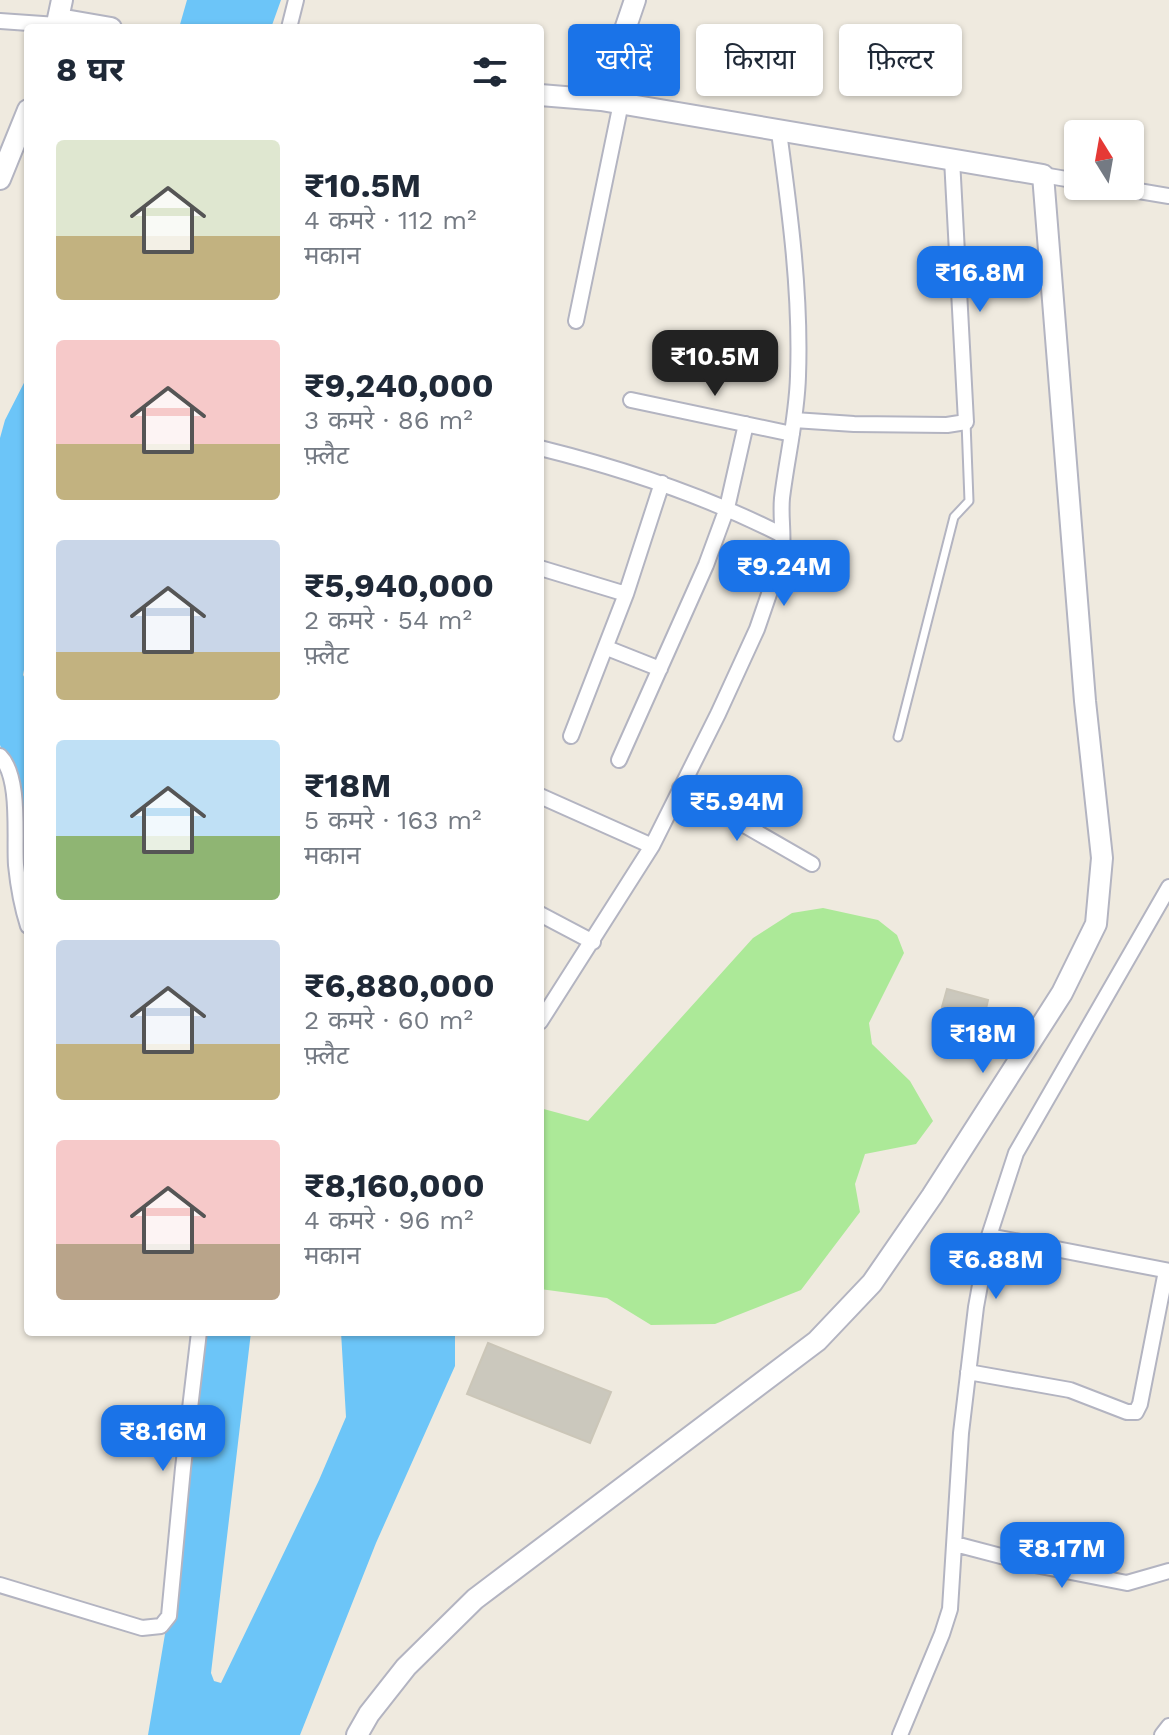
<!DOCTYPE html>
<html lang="hi">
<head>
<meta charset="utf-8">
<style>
	:root { --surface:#fff; --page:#f6f6f7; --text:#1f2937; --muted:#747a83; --accent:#1a73e8 }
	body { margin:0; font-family:"Work Sans","Noto Sans Devanagari",sans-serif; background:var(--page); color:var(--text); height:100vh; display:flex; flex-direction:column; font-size:30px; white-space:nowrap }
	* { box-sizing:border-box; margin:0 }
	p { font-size:26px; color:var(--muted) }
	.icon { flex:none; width:44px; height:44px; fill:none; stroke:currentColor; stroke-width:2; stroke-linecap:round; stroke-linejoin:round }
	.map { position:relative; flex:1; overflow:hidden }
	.side { position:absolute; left:24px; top:24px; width:520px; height:1312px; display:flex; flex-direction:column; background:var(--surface); border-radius:8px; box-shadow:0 2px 6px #0004 }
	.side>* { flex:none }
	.banner { position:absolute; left:568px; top:24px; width:480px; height:72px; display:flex; gap:16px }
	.needle { width:52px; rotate:349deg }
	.controls { position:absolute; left:1064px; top:120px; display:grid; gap:16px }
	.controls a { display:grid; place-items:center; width:80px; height:80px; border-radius:8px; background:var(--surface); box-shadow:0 2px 6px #0004; font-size:40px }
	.price { position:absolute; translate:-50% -68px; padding:0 18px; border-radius:16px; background:var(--accent); color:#fff; font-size:26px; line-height:52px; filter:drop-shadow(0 2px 4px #0008) }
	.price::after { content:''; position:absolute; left:50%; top:48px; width:24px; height:18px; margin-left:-12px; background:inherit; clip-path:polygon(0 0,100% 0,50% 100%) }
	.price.selected { background:#222; color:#fff }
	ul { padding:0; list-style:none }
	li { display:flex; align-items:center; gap:24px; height:200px; padding:0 32px }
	li span { display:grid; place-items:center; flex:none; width:224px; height:160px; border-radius:8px; color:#555 }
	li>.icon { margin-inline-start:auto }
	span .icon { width:96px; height:96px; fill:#fffc; stroke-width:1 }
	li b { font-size:34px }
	h2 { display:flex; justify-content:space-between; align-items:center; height:96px; padding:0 32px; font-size:34px }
	.tag { padding:0 28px; border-radius:8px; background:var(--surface); box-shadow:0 2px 6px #0004; font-size:28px; line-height:72px }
	.tag.selected { background:var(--accent); color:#fff }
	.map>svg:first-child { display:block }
	.green { fill:#ace998 }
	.water { fill:#6cc5f8 }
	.building { fill:#cbc8bd; stroke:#cbc6b8; stroke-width:2 }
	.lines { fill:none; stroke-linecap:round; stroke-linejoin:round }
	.lane-casing { stroke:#b3b4c1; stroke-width:11 }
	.street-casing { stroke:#b3b4c1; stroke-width:18 }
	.secondary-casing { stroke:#b3b4c1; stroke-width:24 }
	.lane { stroke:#fff; stroke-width:7 }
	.street { stroke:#fff; stroke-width:14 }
	.secondary { stroke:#fff; stroke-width:20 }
</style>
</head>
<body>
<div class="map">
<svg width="1169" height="1735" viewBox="0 0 1169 1735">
	<rect width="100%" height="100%" fill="#efeadf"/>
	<path class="green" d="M823,908l55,12 19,15 7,18 -35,70 3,21 38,37 23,40 -17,23 -51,10 -10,30 5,28 -59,78 -86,34 -64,1 -44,-27 -67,-9v-181l48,13 165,-183 39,-25z"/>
	<path class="water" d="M187,0h94l-10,28h-92z
		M28,375v274l-5,26 5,8v194l-18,-107 -10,-25v-307l5,-18z
		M204,1332h47l-40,341 3,8 7,2 98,-203 27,-63 -5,-85h114v34l-79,177 -76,192h-152l17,-101z"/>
	<path class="building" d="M947,989l41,11 -4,18 -42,-11z
		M488,1343l123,49 -21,51 -123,-49z"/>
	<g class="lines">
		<g class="lane-casing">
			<path id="lane" d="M898,737l56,-220 15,-16 -3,-79"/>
		</g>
		<g class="street-casing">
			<path id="street" d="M0,21l57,4
				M289,28l7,-28
				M1043,175l35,6
				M1109,186l60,10
				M576,321l45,-218
				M631,400l161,34
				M794,420l60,4 93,1 19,-3 -14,-263
				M540,448c85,21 164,47 242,87
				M540,568l86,26
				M607,648l53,21
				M571,736l55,-142 36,-111
				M0,756c21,21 14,81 16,109 2,20 6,42 12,61
				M619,760l87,-195 21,-57 19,-84
				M680,788l132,76
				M540,796l112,50
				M540,914l53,28
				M540,1022l112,-176 66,-132 39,-85 24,-70c4,-20 -1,-40 1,-61 5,-41 15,-81 16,-122 3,-82 -8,-163 -19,-244
				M989,1236l180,35
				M968,1372l102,18 57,22h9l4,-8 26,-133
				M955,1544l80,21 92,18 42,-12
				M0,1585l142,43 19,-2 8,-10 14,-148 16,-136
				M900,1735l42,-101 8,-25 11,-176 15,-126 13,-71 27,-83 153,-266
				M1162,1735l7,-9"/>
		</g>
		<g class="secondary-casing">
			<path id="secondary" d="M59,19l52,9
				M56,28l6,-28
				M601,100l34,-100
				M0,179l28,-69
				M357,1735l12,-21 37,-47 69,-68 342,-258 55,-58 60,-87 130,-203 34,-69 6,-66 -17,-157 -42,-526 -442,-75 -61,-5"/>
		</g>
		<use href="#lane" class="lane"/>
		<use href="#street" class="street"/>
		<use href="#secondary" class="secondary"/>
	</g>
</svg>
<div class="controls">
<a><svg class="needle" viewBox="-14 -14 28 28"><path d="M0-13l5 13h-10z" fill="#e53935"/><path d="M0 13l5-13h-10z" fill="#747a83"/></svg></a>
</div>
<b class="price" style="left:980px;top:314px">₹16.8M</b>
<b class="price selected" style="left:715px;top:398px">₹10.5M</b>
<b class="price" style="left:784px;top:608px">₹9.24M</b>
<b class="price" style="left:737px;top:843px">₹5.94M</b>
<b class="price" style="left:983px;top:1075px">₹18M</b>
<b class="price" style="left:996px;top:1301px">₹6.88M</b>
<b class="price" style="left:163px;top:1473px">₹8.16M</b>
<b class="price" style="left:1062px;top:1590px">₹8.17M</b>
<div class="banner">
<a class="tag selected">खरीदें</a>
<a class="tag">किराया</a>
<a class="tag">फ़िल्टर</a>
</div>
<section class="side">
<h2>8 घर<svg class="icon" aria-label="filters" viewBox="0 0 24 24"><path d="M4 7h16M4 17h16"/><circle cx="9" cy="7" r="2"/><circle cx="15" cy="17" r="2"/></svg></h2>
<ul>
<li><span style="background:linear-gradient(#dfe7d0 60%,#c2b280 0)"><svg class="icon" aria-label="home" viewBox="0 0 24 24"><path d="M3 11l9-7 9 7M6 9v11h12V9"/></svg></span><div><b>₹10.5M</b><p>4 कमरे · 112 m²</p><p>मकान</p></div></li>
<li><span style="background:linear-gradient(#f6c9c9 65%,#c2b280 0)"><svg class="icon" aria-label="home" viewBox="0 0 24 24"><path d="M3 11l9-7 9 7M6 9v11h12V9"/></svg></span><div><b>₹9,240,000</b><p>3 कमरे · 86 m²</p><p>फ़्लैट</p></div></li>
<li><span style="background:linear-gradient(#c9d6e8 70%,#c2b280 0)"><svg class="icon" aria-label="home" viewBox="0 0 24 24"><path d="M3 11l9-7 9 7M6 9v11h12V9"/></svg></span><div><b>₹5,940,000</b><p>2 कमरे · 54 m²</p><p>फ़्लैट</p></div></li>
<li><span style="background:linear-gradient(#bfe0f5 60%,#8fb573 0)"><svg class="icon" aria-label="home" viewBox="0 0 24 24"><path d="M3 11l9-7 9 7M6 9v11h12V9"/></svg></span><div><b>₹18M</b><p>5 कमरे · 163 m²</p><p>मकान</p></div></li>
<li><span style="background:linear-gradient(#c9d6e8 65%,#c2b280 0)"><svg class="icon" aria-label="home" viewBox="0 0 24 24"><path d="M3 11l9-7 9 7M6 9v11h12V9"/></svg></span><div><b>₹6,880,000</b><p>2 कमरे · 60 m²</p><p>फ़्लैट</p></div></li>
<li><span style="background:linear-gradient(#f6c9c9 65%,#b9a48a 0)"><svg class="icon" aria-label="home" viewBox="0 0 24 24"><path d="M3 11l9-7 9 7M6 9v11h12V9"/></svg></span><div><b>₹8,160,000</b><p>4 कमरे · 96 m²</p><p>मकान</p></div></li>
</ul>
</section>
</div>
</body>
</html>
